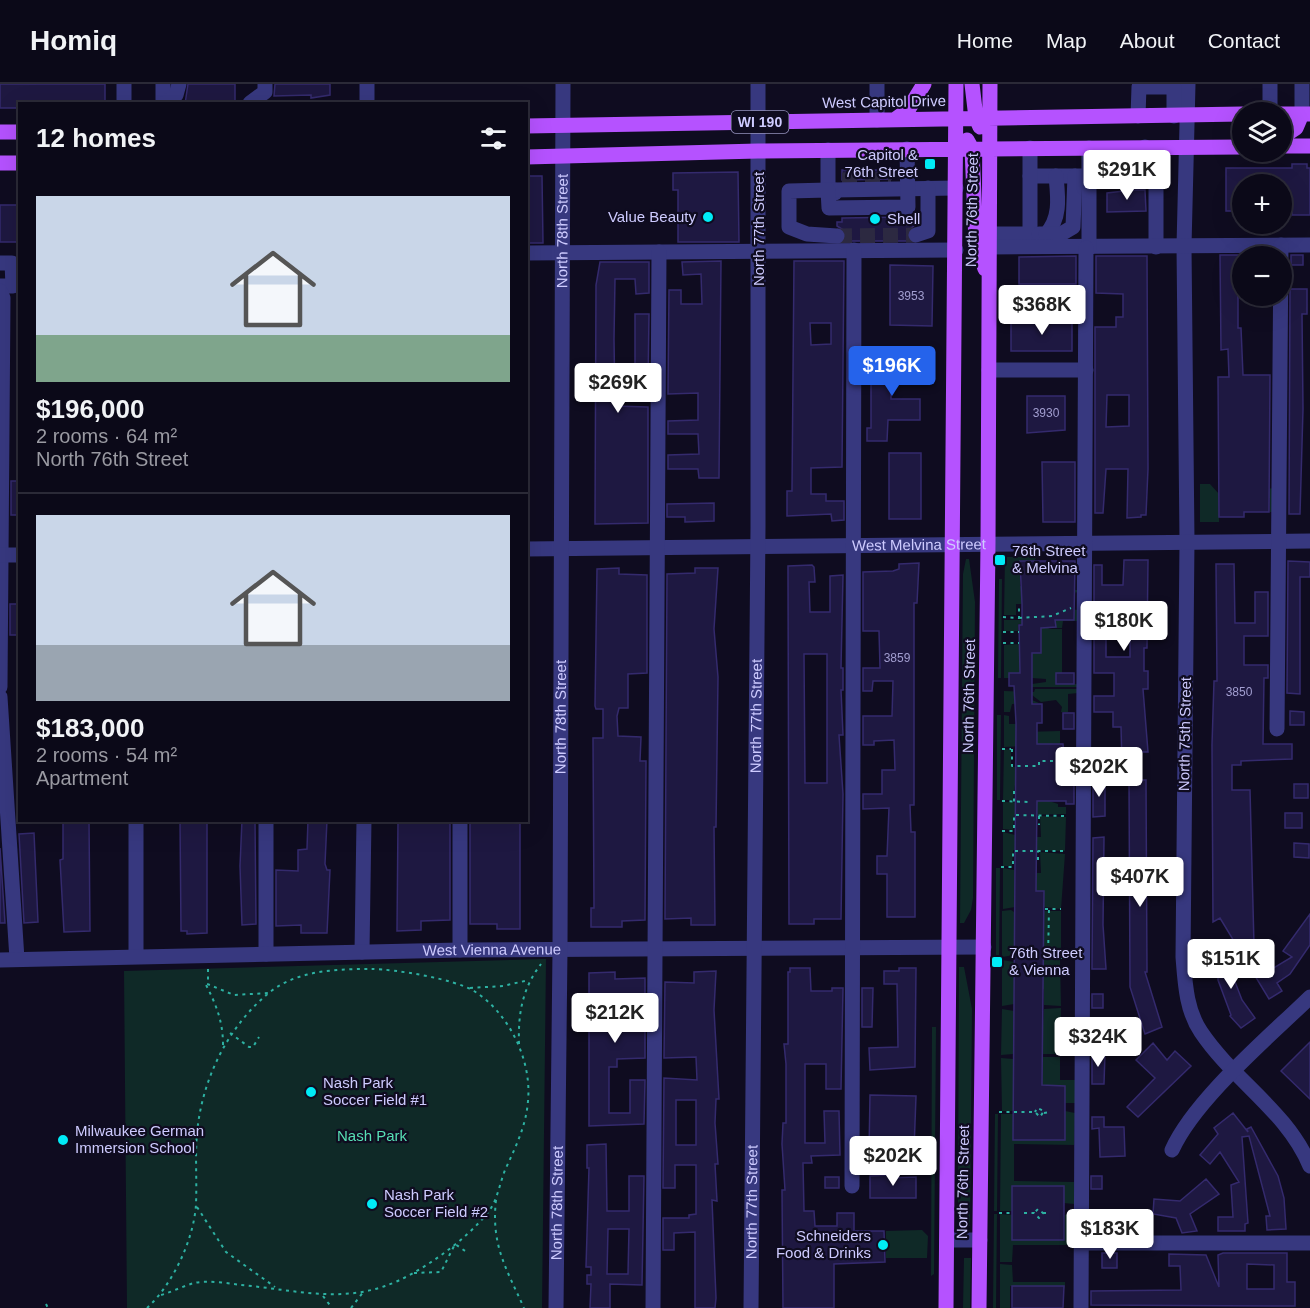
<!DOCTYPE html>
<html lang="en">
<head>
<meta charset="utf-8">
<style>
	:root { --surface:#0b0918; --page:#141221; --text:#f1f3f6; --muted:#9a9aa2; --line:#2b2a37; --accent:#2563eb }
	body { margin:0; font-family:Arial,sans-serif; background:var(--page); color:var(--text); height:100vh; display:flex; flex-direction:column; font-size:22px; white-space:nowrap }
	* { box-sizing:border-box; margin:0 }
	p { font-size:20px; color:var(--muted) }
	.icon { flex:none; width:33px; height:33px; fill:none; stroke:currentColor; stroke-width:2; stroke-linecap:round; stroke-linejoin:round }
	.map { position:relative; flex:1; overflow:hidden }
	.panel { position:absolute; left:18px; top:18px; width:510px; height:720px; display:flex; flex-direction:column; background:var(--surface); border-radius:0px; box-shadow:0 6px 24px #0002,0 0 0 2px var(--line) }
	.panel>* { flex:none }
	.tools { position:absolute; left:1232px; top:18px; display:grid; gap:12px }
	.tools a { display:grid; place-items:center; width:60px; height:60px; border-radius:50%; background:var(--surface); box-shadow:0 6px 24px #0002,0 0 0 2px var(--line); font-size:30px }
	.price { position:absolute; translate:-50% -51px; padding:0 14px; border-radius:6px; background:#fff; color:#222; font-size:20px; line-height:39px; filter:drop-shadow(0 2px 3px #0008) }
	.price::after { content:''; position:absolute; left:50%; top:36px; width:18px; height:14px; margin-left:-9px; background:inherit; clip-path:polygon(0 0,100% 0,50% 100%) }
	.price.on { background:var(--accent); color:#fff }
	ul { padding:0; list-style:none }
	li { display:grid; align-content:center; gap:12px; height:318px; padding:0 18px }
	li+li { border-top:2px solid var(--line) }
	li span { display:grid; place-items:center; height:186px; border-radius:0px; color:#555 }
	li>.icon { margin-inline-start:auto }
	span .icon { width:108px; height:108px; fill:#fffc; stroke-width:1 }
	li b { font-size:26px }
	h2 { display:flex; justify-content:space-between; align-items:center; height:72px; padding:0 18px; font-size:26px }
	header { display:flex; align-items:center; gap:36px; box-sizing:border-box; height:84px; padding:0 30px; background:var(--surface); border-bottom:2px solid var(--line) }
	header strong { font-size:28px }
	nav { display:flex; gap:33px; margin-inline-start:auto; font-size:21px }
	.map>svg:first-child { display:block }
	.green { fill:#0f2927 }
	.building { fill:#1e1841; stroke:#342a6d; stroke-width:1.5; fill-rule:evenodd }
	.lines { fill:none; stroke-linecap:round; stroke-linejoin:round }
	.minor-tunnel { stroke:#2c2941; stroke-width:15; stroke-dasharray:15 8; stroke-linecap:butt }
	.path { stroke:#2db1a2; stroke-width:2; stroke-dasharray:3 4.5; stroke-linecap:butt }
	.minor { stroke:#37387f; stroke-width:15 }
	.major { stroke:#b552ff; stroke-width:15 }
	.poi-dot { fill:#00ebf6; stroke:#0f0c20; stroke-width:2 }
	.labels { text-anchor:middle; stroke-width:4.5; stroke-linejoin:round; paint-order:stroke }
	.number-label { font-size:12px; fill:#a29ed0 }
	.shield { fill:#0f0c20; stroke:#9592bc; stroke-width:1.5 }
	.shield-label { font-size:14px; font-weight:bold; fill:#cecbff }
	.street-label { font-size:15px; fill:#cecbff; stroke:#0f0c20 }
	.poi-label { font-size:15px; fill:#cecbff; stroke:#0f0c20; text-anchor:start }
	.park-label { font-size:15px; fill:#57dfb5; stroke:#0f0c20 }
</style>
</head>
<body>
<header>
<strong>Homiq</strong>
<nav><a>Home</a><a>Map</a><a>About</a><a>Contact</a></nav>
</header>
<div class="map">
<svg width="1310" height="1224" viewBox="0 0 1310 1224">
	<rect width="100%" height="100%" fill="#0f0c20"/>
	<path class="green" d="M1200,400h10l9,10 55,-6v24h-4v-14l-51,2v22h-19z
		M1005,473h32l-3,4h-14v25l57,4 2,2 -57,9v3h-6v11h-12z
		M966,475h3l6,43 -2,296 -2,12 -7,13h-4l3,-349z
		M999,495h3l-1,99h-3z
		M1071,525l7,1v11h-15l-1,7h-11l-7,-5 -26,1v7h-14v-11h36z
		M1041,540l9,5h12v44h-6v11h22v3h-46v-3l14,-2v-3l-14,-1v-5h-23v5h-5v-33l15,-1 1,9h21z
		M1035,605h43v4l-10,1v18h-7l1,-5 -6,-7 -15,2 -9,-7v5l7,3 -27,1 -2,8h-6v-21l30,1z
		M997,631h4l-1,85h-3z
		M1004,631l5,1v8h12l3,8 36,-1v13l-56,3z
		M1004,665l7,1v17l64,1 1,4 -60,5 -3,23h-10z
		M1029,716l20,1 9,3v3h8v7l-52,1 -1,15 -10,-1v-27l26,1z
		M1040,732l26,1 -1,34 -52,-1 -1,16h-9v-34l12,3 1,10h21v-8h4z
		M1040,768l25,2 -4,55 -17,-2v-16h-29v16l-12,2v-41l11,2 1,12h21v-9h5z
		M996,784h4l-1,89 -3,-1z
		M1011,826l3,2 1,16h29v-17h17v46l-17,-1v-16h-29l-1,15 -12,2v-46z
		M546,875l-4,349h-415l-3,-337z
		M1060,875l1,47 -17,-1v-16l-30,-1v16l-12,2v-46l12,2 1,14h28l1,-16z
		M959,883h5l8,42 -2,217h-9l-3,-23z
		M1061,924l-1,46h-18v-16h-28l-1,16 -12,1 1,-46 12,2v14l29,1 1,-17z
		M932,943h4l-2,247 -3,2z
		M1042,973h18v23h15v23h-10v-17l-52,-1 2,26h-13l-1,-53 12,1v15h29z
		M1065,1027l10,2 -1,32 -60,-1v37l60,1v22l-10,-1v-17l-50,25h-14l1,-97h12v26h52z
		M995,1030h3l-1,97h-3z
		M994,1130h3l-1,94h-3z
		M1000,1130l14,1 50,25v-25l10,-1v31h-61l-1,17h-12z
		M922,1146l6,6 -1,22h-41v-27z
		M964,1174h7l-1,50h-7z
		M1000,1180l12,1 1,17h52v7l-1,-3h-54v22h-10z"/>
	<path class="building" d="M0,0h105v20h-85v4h-20z
		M188,0h47v20h-50z
		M275,0h55v11l-19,3v-3l-37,1z
		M1292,80h15v4h3v47h-18v-4h-11v-27h-39v27h-16v-43h66z
		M842,86h49v9l-49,1z
		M738,88l1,70h-61v-52h-5v-17z
		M526,92h16l1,67h-17z
		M1133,106h12l1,21 -39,1v-19z
		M0,121h20v37h-20z
		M906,133v8l10,-1 -9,8 1,9h-63v-10l-8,-5v-4h5v-4z
		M1220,171h22l-1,24h-3v49h3l2,47h27l-1,137h-25v5h-25l-1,-140h11l-1,-28 -7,1z
		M1291,171h12v10h-12z
		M1076,172v28h-57v-27z
		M1096,172h51l1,213 -2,46h-5v2l-14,1 1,-49h-22l-3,44h-8v-186h21v-10h7v-23l-27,-1zM1107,311h22v31l-23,1z
		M721,177l-2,217h-20l-1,-9h-30v-14l31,-1 -1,-20h-30v-13l30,-1v-27l-30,1 1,-104h12v14h21l-1,-30 -18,1 -1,-13z
		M794,177h50l-2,206 -31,1v26h15v7h18v19l-12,1 -1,-7 -44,2v-25h5zM810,239h21v21l-20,1z
		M600,178h49v31l-13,1 -1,-15h-20l-1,60 1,67 33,1v116l-53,1 1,-239z
		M890,181l43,1 -1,60 -42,-1z
		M1290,205h17v25h-5l1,95 -3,105h-11z
		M635,230h14l-1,70 -13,1z
		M1072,236v31h-61v-30z
		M889,273h32v21h-30v21h29v21h-32l-1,21h-20v-13h4v-60h18z
		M1027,312h38v34l-38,3z
		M889,369h32v66h-32z
		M1042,378h33v60h-32z
		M11,397h9v34h-9z
		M714,419v18l-29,1v-5h-18v-13z
		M1124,476h24l-1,88h-3v23h4v18h-5l5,63h-12v12h-14l-1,-37h-8v-15h-19v-16h20v-23h-20v-108h8v20h21zM1106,540l24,1v32h-24z
		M1020,477h55l-1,59h-19l1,7 -15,1v25h-9v51h10v19h-5v21h26l2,28h9v32h-8v-3h-29l-1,90h8l-2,194 23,1v54h-52l3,-417 -2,-37h-5v-13h11l-1,-48h3v-21z
		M1288,477l22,1v15h-10v117l-13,-1z
		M919,479l-2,40h-3v202h-4l1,27h4v85h-28v-43h-10v-18h10l2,-48 -26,1v-15h19v-24h13l-1,-30 -20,1v4h-11v-29h29l1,-35h-20l-1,10h-9v-23h17l-1,-37h-16v-59l30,-1 6,-2v-5z
		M1216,480h18l1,59h20v-31h13v44h-24v29h24v13h-4l-1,66h29v15l-51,2v4h-9v25h18l4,155 3,-4 9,35 4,-6 22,-13 -9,-6 27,-37v31l-20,29 -13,9 5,8 -13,8 -49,-81 -7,4 -1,-177 2,-64h3z
		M812,481l2,2 1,15h-6l1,30h20v-36l13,-1 -2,93h2v22h-2l2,45h-4l4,59 -2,125h-27v5h-25l-1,-351v-7zM804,570h23v129h-22z
		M619,484v6l28,1v98l-19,1v34h-9l-2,8 1,20 23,1 -1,24h6l-1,159 -23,1v6h-31v-19h3l-1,-170h10v-29h-7l-1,-3 2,-137z
		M695,484h23l-4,61 4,48 -2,150h-2l1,98h-24v-7l-26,1 2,-345 28,-1z
		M10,520h10v31h-10z
		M1056,589h18v11h-18z
		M1290,627l14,1v13h-14z
		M1063,629h11v16h-11z
		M1093,695h12v37l-12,1z
		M1129,696h17l1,192h-2l17,55 -17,7 -15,-47z
		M1294,700h14v14h-14z
		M1285,729h17v15h-17z
		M63,736h26l1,111 -26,1 -4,-72 3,-1z
		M180,736h27v113l-20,1v-3h-6z
		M242,736h13l1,104 -14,1 -2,-59z
		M308,736h19l-2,44 2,6h3l-3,63h-26v-8l-25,1v-56l22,1v-21l9,-1z
		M398,736h52v100l-29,1v9l-24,1z
		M470,736h50v109h-23v-5h-27z
		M34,749l4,89 -14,1 -5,-89z
		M1104,753l-1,88 3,44h-14l1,-131z
		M1294,759l15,1v14l-15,-1z
		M0,764l5,75h-5z
		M1215,856h4l23,60 13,18 -14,10 -11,-12 1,-1 -13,-35v-19h-3l-2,-12 3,-1z
		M790,884h20l1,23h21v-3h11l-2,101h-15v-25h-21v79h20l-1,-32h15l1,44 -29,1 1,7h-9l1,48h10l1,15h22v-13h17v18h30l1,31 -51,2v44h-51l-1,-118h3l-3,-46 1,-21h3v-59l-2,-20h4v-72h2z
		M899,884h17l-1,99 -45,3 -1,-22 29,-1 -1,-63h-13v-13h15z
		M716,887l-2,39 5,89h-3l-1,24 3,41h-3l2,37 -5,-1 4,98 -1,10h-20v-76l-21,1v17h-11v-32h26v-3l7,-1v-49h-21v23h-12l1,-110 33,2 -1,-23 -32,1 1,-76 29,1v-11zM676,1016h20v45h-20z
		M615,888v7l30,-1v80l-28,1v8h-8v46h21v-33h15l-1,44 -55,2v-153z
		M862,904h11l-1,39h-10z
		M1092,910h11v14h-11z
		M1310,958v57l-29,-28z
		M1153,959l14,17 8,-9 16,15 -53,51 -11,-10 28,-29 -19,-18z
		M1092,969h13l-1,31h-12z
		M870,1011l46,1 -2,54 -45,2z
		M1233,1029l15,19 -1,-3 4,-2 27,49 6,22 2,31 -19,1 -1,-14h4l-21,-80 -7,1 6,86 -3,1v7h-27v-14h15l-2,-32 8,-3 -19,-30 -10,12 -10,-9 18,-21 -4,-6z
		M1092,1033h12v10h20l1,29 -25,1 -1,-29 -7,1z
		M606,1060l1,67h22v-35h15l-2,109 -32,-1v24h-20l1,-24h-4v-9h4v-8h-5l3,-99h-2v-23zM608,1145h21l-1,45h-21z
		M889,1091v3l27,-1v21h-46v-22z
		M1091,1092h11v13h-11z
		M825,1093h14v11h-14z
		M1206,1095l13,15 -29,20 7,17 -15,2 -6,-15 -23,-4 1,-15 26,2z
		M1012,1102h52v54h-52z
		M1102,1169h15v15h-15z
		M1223,1169h64v29h8v24l-204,-1v-14l90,-1 -1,-24h-11v-12l37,1 13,32 -1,-32zM1247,1180l27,1v24h-27z
		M1012,1202h52l-1,22h-51z"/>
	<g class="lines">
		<path class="minor-tunnel" d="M842,96h49
			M837,152l79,-1"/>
		<path class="path" d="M937,17v-4h5
			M1003,533l16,1v-12
			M1019,534l33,-2 19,-8
			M1003,548h16
			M1003,559h16
			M1002,665h9
			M1012,665v17h27v-5h25
			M1014,707v11
			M1002,717l26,1
			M1039,732v9
			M1002,747h12v-16l51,1
			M1038,776v-9
			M1001,783h12v-16h51
			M1045,825h16
			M1045,874h24
			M1048,874l1,-49
			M208,885v15
			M470,904l33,-2 26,-6
			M230,949l19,14h4l6,-10
			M519,960c-1,-30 3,-55 22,-80
			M223,961c0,-24 -7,-41 -18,-62l29,12 34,-2
			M999,1028h36l5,5 4,-6 -7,-3 -2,4
			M1044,1029l6,-1
			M496,1116c-5,45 10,68 28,108
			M197,1123l29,45 49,35
			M999,1129h15
			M1024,1129h10l5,5 4,-5 -5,-4 -4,4
			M1043,1129h7
			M414,1189l27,-1 14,-28 13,9
			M323,1212l9,12
			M46,1220l2,4
			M147,1224c26,-24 47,-69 49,-104 1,-24 -1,-47 1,-71 5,-54 31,-107 73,-141 28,-22 67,-23 101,-23 24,0 83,10 103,22 35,22 58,69 54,110 -2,25 -12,45 -22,67 -6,13 -8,31 -17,43 -21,28 -71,64 -104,75 -48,17 -96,3 -144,-1 -15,-2 -33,-5 -47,-2 -11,3 -22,9 -33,12
			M351,1224l13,-17"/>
		<g class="minor">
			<path d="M367,0v20"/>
			<path d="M1188,0l-4,162 3,295 -4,416c2,25 3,53 18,75 33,49 86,79 109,134"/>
			<path d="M1270,0v28"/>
			<path d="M1302,0v30"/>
			<path d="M250,19l15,-11v-8"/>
			<path d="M124,20v-20"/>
			<path d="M163,20v-20"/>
			<path d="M164,20l12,-9 3,-11"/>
			<path d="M1138,32l1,-29h35v29"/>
			<path d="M877,36v-36"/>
			<path d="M1145,63v29"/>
			<path d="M828,66v40h6l1,3"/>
			<path d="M1030,92h126v71"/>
			<path d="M834,106l122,-2"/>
			<path d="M989,150h41v-86"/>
			<path d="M1039,150h7c15,-16 12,-37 10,-58"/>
			<path d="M1046,150h15l12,-7 2,-51"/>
			<path d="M916,151l12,-4v-43"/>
			<path d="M837,152l-30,-2 -18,-7v-36l39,-1 1,18 79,-1 -1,-58"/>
			<path d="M989,163l321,-2"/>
			<path d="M1089,164v-100"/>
			<path d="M526,169l430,-3"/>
			<path d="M0,179h12l1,23h-13"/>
			<path d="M0,207l3,7 -3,389"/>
			<path d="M989,286h97"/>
			<path id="s1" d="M526,465l784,-8"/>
			<path d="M0,471h20"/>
			<path d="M0,613l17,262"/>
			<path d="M1277,645l4,-484"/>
			<path d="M266,736v134"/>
			<path d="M460,736v130"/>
			<path d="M362,868l2,-132"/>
			<path d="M136,872v-136"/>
			<path id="s2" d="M0,876l460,-10 524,-3"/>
			<path d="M1172,1066c23,-51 97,-113 138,-153"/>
			<path d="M852,1102l2,-936"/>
			<path d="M947,1156h33"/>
			<path d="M1082,1159h228"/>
			<path id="s3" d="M556,1224l4,-358 3,-866"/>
			<path d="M653,1224l6,-1056"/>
			<path id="s4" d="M751,1224l7,-781v-443"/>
			<path d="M1081,1224l5,-1060"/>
		</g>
		<path class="major" d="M972,0l4,34 4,9
			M1281,30h29
			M894,36l14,-10 16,-26
			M526,42l716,-12
			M0,48h20
			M1281,54l15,-10 6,-14
			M967,56l5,9 4,93 9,27
			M1281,62h29
			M526,73l232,-6 484,-4
			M0,79h20
			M946,1224l10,-1224
			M979,1224l9,-765 2,-459"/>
	</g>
	<g class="poi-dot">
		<rect x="924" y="74" width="12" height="12" rx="3"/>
		<circle cx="708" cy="133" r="6"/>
		<circle cx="875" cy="135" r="6"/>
		<rect x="994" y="470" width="12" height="12" rx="3"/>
		<rect x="991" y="872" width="12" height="12" rx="3"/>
		<circle cx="311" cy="1008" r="6"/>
		<circle cx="63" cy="1056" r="6"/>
		<circle cx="372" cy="1120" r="6"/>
		<circle cx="883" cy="1161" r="6"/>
	</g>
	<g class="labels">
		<g class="number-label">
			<text x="911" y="216">3953</text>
			<text x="1046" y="333">3930</text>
			<text x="897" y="578">3859</text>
			<text x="1239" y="612">3850</text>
		</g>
		<rect class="shield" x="731.5" y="27" width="57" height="22" rx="4.5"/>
		<g class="shield-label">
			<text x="760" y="43">WI 190</text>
		</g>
		<g class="street-label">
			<text transform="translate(884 18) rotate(-1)" y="5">West Capitol Drive</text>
			<text transform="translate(972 126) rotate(-89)" y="5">North 76th Street</text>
			<text transform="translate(759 145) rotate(-90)" y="5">North 77th Street</text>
			<text dy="5" stroke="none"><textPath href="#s3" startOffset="1077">North 78th Street</textPath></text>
			<text dy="5" stroke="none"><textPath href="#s1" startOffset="393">West Melvina Street</textPath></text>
			<text transform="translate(969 612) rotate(-89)" y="5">North 76th Street</text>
			<text dy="5" stroke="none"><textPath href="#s4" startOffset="592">North 77th Street</textPath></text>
			<text dy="5" stroke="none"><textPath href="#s3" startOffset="591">North 78th Street</textPath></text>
			<text transform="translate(1185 650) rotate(-89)" y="5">North 75th Street</text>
			<text dy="5" stroke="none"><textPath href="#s2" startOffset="492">West Vienna Avenue</textPath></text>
			<text transform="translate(963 1098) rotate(-89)" y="5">North 76th Street</text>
			<text dy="5" stroke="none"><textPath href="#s4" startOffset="106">North 77th Street</textPath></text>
			<text dy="5" stroke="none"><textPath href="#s3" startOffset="105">North 78th Street</textPath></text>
		</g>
		<g class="poi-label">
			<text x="918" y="76" text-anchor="end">Capitol &amp;<tspan x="918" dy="17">76th Street</tspan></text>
			<text x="696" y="138" text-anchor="end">Value Beauty</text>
			<text x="887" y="140">Shell</text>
			<text x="1012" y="472">76th Street<tspan x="1012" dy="17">&amp; Melvina</tspan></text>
			<text x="1009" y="874">76th Street<tspan x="1009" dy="17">&amp; Vienna</tspan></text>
			<text x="323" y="1004">Nash Park<tspan x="323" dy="17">Soccer Field #1</tspan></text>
			<text x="75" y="1052">Milwaukee German<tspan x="75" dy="17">Immersion School</tspan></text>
			<text x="384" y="1116">Nash Park<tspan x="384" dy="17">Soccer Field #2</tspan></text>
			<text x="871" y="1157" text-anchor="end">Schneiders<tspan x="871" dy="17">Food &amp; Drinks</tspan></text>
		</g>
		<g class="park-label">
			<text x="372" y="1057">Nash Park</text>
		</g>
	</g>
</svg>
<div class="tools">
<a><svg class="icon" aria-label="layers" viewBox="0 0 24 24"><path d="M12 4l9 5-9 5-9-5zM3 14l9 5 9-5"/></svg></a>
<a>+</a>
<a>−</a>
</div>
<b class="price" style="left:1127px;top:117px">$291K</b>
<b class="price" style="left:1042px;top:252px">$368K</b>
<b class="price on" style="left:892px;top:313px">$196K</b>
<b class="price" style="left:618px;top:330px">$269K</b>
<b class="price" style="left:1124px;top:568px">$180K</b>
<b class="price" style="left:1099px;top:714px">$202K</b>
<b class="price" style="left:1140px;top:824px">$407K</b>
<b class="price" style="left:1231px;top:906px">$151K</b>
<b class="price" style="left:615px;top:960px">$212K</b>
<b class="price" style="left:1098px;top:984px">$324K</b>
<b class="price" style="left:893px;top:1103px">$202K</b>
<b class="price" style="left:1110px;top:1176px">$183K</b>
<section class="panel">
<h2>12 homes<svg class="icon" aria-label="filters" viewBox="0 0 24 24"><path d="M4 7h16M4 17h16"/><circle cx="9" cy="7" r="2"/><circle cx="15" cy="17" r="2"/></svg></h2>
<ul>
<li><span style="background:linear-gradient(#c9d6e8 75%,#7fa58c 0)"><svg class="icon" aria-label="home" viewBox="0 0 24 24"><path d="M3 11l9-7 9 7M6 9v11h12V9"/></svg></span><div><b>$196,000</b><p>2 rooms · 64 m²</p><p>North 76th Street</p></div></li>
<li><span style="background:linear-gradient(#c9d6e8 70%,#9aa5b1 0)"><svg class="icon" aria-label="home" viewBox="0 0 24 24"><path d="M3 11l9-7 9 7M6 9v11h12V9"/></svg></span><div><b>$183,000</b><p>2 rooms · 54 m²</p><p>Apartment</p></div></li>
</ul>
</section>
</div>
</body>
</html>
